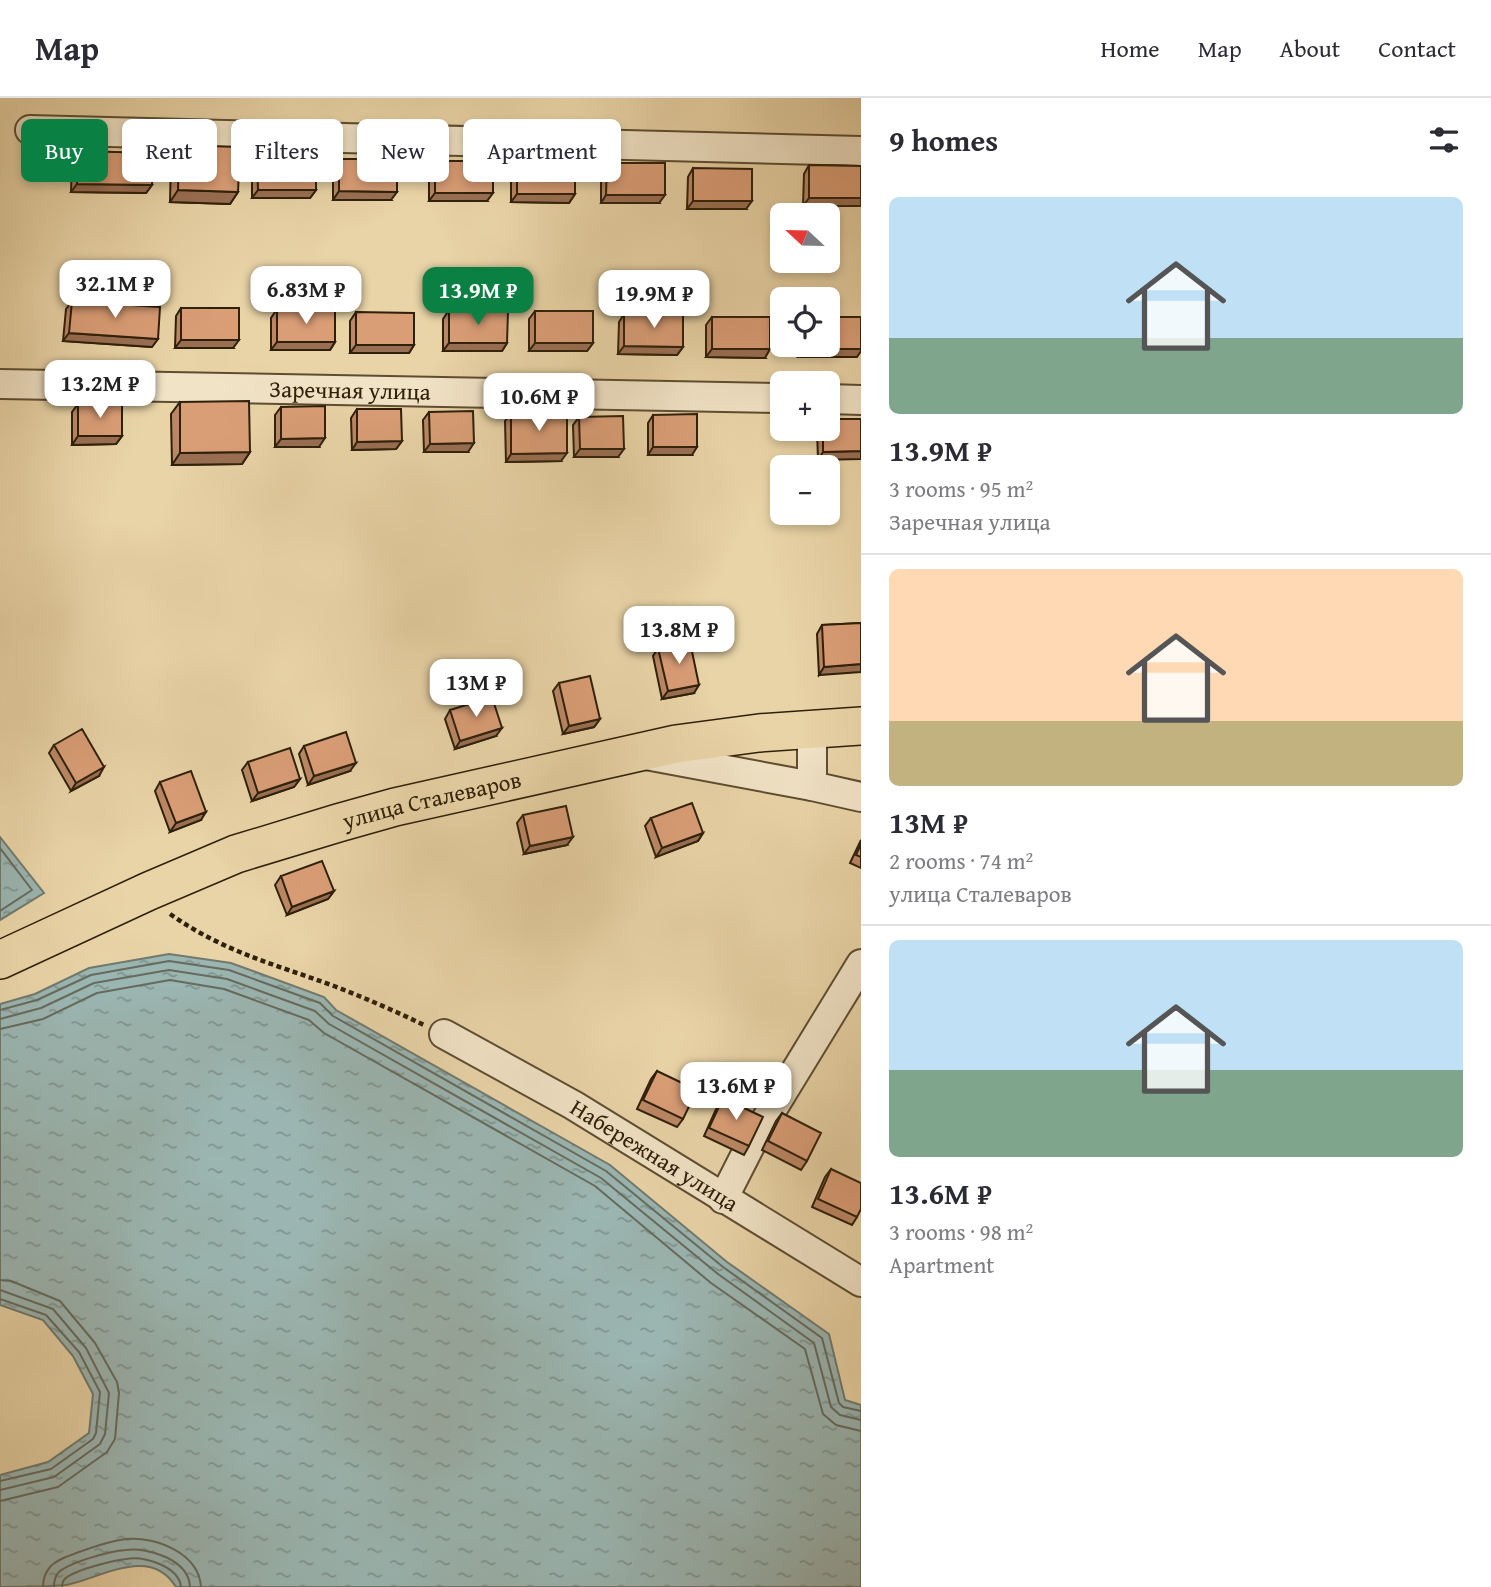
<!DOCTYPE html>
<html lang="en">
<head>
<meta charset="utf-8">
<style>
	:root { --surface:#fff; --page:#f2f2f3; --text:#2b2b33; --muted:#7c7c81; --line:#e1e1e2; --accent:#0b8043 }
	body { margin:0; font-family:"Gentium Book Plus",serif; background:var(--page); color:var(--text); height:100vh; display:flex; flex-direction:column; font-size:26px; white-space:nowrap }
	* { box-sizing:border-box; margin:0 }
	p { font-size:23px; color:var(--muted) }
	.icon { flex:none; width:38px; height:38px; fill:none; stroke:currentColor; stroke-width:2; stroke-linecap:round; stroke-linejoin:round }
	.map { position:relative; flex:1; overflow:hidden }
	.details { display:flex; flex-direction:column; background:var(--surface); width:630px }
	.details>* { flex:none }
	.top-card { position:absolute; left:21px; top:21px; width:665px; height:63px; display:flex; gap:14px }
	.needle { width:46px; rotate:292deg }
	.buttons { position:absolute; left:770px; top:105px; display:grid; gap:14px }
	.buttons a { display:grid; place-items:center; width:70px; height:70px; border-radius:10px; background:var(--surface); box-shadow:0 4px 10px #0003; font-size:35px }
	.price { position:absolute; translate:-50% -60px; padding:0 16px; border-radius:14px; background:#fff; color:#222; font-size:23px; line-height:46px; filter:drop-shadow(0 2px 4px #0008) }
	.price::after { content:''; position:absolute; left:50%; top:42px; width:21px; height:16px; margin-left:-10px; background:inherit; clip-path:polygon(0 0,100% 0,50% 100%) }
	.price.on { background:var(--accent); color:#fff }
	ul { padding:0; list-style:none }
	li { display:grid; align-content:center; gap:14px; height:371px; padding:0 28px }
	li+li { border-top:2px solid var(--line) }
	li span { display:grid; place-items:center; height:217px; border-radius:10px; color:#555 }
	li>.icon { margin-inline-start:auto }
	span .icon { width:126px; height:126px; fill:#fffc; stroke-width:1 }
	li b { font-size:30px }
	h2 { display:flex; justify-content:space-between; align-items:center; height:84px; padding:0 28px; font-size:30px }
	.pill { padding:0 24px; border-radius:10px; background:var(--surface); box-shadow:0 4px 10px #0003; font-size:24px; line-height:63px }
	.pill.on { background:var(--accent); color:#fff }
	header { display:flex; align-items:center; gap:42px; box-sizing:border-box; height:98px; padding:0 35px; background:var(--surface); border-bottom:2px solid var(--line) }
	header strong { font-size:33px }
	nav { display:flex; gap:38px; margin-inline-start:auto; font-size:24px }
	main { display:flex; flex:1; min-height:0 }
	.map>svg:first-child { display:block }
	.water { fill:url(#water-ripples); stroke:#707a6f; stroke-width:2 }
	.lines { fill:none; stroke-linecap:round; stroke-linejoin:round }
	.shore { stroke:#656b5e; stroke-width:2 }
	.minor-casing { stroke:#5e4d31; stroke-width:32 }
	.major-casing { stroke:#2f200a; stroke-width:40 }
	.path { stroke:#2f200a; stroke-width:4.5; stroke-dasharray:5 3.5; stroke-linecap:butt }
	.minor { stroke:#f1e3c6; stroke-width:28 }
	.major { stroke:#e9d4a7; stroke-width:37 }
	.wall { fill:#b86; stroke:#2f200a; stroke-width:2 }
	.shaded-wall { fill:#996f53; stroke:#2f200a; stroke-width:2 }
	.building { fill:#da9e77; stroke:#2f200a; stroke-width:2 }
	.labels { text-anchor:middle; stroke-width:7; stroke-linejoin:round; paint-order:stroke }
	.street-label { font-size:23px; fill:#2f200a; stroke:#f1e3c6 }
</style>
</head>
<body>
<header>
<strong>Map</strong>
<nav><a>Home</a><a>Map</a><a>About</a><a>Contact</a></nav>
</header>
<main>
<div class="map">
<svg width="861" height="1489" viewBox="0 0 861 1489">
	<defs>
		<pattern id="water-ripples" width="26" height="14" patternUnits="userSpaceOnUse" patternTransform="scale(1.75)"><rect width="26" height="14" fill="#9bb6b2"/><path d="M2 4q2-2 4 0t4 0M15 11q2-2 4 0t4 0" fill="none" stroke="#7f948f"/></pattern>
	</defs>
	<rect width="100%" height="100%" fill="#e9d4a7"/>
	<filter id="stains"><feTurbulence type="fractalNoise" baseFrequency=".00286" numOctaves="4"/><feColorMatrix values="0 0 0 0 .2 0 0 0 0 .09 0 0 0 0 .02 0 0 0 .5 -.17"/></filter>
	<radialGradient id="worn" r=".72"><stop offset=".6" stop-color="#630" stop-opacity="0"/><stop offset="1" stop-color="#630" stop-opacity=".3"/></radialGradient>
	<path class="water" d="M0,739l44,56 -44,27z
		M169,856l62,9 93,34 12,13 274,155 117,97 102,72 16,66 16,5v182h-685c-26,-43 -76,-8 -110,-2 -22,2 -44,2 -66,2v-112l48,-13 41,-29 4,-39 -20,-38 -30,-36 -43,-15v-301l35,-10 54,-26z"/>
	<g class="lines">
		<path class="shore" d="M0,750l32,42 -32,21
			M0,912l37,-10 54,-25 78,-14 60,9 91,33 13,13 273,155 117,96 99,71 17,65 4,4 18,4
			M0,921l41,-11 53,-25 75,-13 58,9 88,32 14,13 272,154 117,96 96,69 17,64 9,8 21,5
			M0,931l43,-10 54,-26 73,-13 54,9 85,31 15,13 271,153 116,97 94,66 18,65 13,11 25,6
			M0,1182l11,1 49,20 35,42 22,39 2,11 -4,46 -8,13 -49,35 -58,14
			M0,1192l53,19 33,39 23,45 -4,41 -5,10 -46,33 -54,13
			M0,1201l46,16 33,37 21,40 -4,41 -3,6 -42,30 -51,12
			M43,1489c0,-8 2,-14 7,-20 7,-8 19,-11 29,-15 14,-5 31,-11 47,-13 29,-3 73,14 75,48
			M54,1489c0,-6 1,-11 5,-15 11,-10 52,-21 67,-22 23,-3 63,10 64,37
			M62,1489c1,-5 0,-6 5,-10 12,-8 44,-16 59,-18 18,-3 53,7 55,28"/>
		<g class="minor-casing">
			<g id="minor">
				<path d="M30,32l831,21"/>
				<path id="s1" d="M0,286l782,14"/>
				<path d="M828,301l33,1"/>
				<path d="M812,632v56l49,11"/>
				<path d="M646,657l166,31"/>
				<path id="s2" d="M444,936l129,71 288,177"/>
				<path d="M723,1101l28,-55 110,-180"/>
			</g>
		</g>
		<g class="major-casing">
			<g id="major">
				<path id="s3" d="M0,862l149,-69 87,-37 102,-31 57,-16 281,-63 83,-11 102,-7"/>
			</g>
		</g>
		<path class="path" d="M170,816c54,38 104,50 164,72 31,12 61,25 90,39"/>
		<use href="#minor" class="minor"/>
		<use href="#major" class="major"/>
	</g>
	<path class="wall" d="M179,47l59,47 -8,12 -60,-2 1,-45z
		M78,53l74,34 -6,8 -75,-1 1,-33z
		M257,59l59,33 -6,8h-58v-33z
		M339,61l52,41h-58v-33z
		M435,63l52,40h-58v-32z
		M517,64l58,32 -6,9 -58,-1v-32z
		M607,65l52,40h-58v-32z
		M809,67l52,1v40h-58l1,-32z
		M693,70l53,41h-59l1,-32z
		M72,203l80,46 -89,-6 3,-32z
		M181,210l52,40h-58l1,-32z
		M277,211l58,33 -5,8h-59v-32z
		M449,212l58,33 -5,8h-59v-32z
		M535,213l58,32 -6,8h-58v-32z
		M356,214l58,33 -5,8h-59v-32z
		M624,216l59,33 -6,8 -59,-1 1,-32z
		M712,219l53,41 -59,-1v-32z
		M799,247h29l29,12h-59z
		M180,304l70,50 -8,12 -70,1 -1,-51z
		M78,306l44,32 -6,8 -44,1v-33z
		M281,309l38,40h-44v-32z
		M357,311l45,32 -6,8 -44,1 -1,-32z
		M429,314l39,40h-44l-1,-32z
		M511,315l50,48 -55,1 -1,-41z
		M653,317l39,40h-44v-32z
		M579,319l39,40h-44l-1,-32z
		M861,321l-43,41 -1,-31h11z
		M861,525l-42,52 -2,-41 5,-9z
		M658,550l36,45 -32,6 -9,-43z
		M559,585l41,36 -6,8 -31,7 -10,-43z
		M450,612l46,26 -41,13 -10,-30z
		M54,647l45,31 -28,15 -22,-38z
		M304,648l46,25 -42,14 -9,-31z
		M248,664l52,17 -6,8 -42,14 -10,-31z
		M160,684l41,38 -31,12 -15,-41z
		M523,717l44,30 -43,9 -7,-31z
		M651,720l52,15 -5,8 -42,16 -11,-31z
		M861,742v28l-11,-5z
		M281,778l53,15 -6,8 -41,16 -12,-30z
		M657,973l26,48 -6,8 -40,-18 14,-30z
		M723,1000l26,48 -5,9 -40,-19 13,-29z
		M782,1015l25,48 -6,9 -39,-20 14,-29z
		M831,1071l26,48 -5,8 -40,-18 13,-30z"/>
	<path class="shaded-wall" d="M77,86l75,1 -6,8 -75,-1z
		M178,92l60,2 -8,12 -60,-2z
		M258,92h58l-6,8h-58z
		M339,93l58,1 -6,8h-58z
		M435,95h58l-6,8h-58z
		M517,96h58l-6,9 -58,-1z
		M606,97h59l-6,8h-58z
		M809,100h52v8h-58z
		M693,103h59l-6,8h-59z
		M69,235l89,6 -6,8 -89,-6z
		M181,242h58l-6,8h-58z
		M277,244h58l-5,8h-59z
		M449,245h58l-5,8h-59z
		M535,245h58l-6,8h-58z
		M356,247h58l-5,8h-59z
		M624,248l59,1 -6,8 -59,-1z
		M712,251h58l-5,9 -59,-1z
		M804,251h57v2l-4,6h-59z
		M78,338h44l-6,8 -44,1z
		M325,340l-6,9h-44l6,-8z
		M402,343l-6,8 -44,1 5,-8z
		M474,345l-6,9h-44l6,-8z
		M653,349h44l-5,8h-44z
		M580,351h44l-6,8h-44z
		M861,353v8l-43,1 5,-8z
		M250,354l-8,12 -70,1 8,-12z
		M567,355l-6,8 -55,1 5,-8z
		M861,566v8l-42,3 5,-8z
		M699,587l-5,8 -32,6 6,-8z
		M600,621l-6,8 -31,7 6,-8z
		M502,630l-6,8 -41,13 5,-8z
		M356,665l-6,8 -42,14 6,-9z
		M104,669l-5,9 -28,15 5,-8z
		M300,681l-6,8 -42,14 6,-8z
		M206,714l-5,8 -31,12 6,-9z
		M703,735l-5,8 -42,16 6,-9z
		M573,739l-6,8 -43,9 6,-8z
		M334,793l-6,8 -41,16 5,-8z"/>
	<path class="building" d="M179,47l61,2 -2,45 -60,-2z
		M78,53l75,2 -1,32 -75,-1z
		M257,59l59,1v32h-58z
		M339,61h58v33l-58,-1z
		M435,63h58v32h-58z
		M517,64h58v32h-58z
		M607,65h58v32h-59z
		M809,67l52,1v32h-52z
		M693,70l59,1v32h-59z
		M72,203l88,6 -2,32 -89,-6z
		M181,210h58v32h-58z
		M277,211l58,1v32h-58z
		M449,212l59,1 -1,32h-58z
		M535,213h58v32h-58z
		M356,214l58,1v32h-58z
		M624,216h59v33l-59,-1z
		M712,219h58v32h-58z
		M828,219h33v32h-57v-4h24z
		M249,303l1,51 -70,1v-51z
		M122,305v33h-44v-32z
		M325,308v32l-44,1v-32z
		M357,311h44l1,32 -45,1z
		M473,313l1,32 -44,1 -1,-32z
		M567,314v41l-56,1v-41z
		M697,316v33h-44v-32z
		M623,318l1,33h-44l-1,-32z
		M828,321h33v32l-38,1v-23h5z
		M861,525v41l-37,3 -2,-42z
		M690,544l9,43 -31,6 -10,-43z
		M590,578l10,43 -31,7 -10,-43z
		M492,599l10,31 -42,13 -10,-31z
		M82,631l22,38 -28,16 -22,-38z
		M346,634l10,31 -42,13 -10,-30z
		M290,650l10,31 -42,14 -10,-31z
		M191,673l15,41 -30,11 -16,-41z
		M692,705l11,30 -41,15 -11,-30z
		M566,708l7,31 -43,9 -7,-31z
		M861,746v13l-5,-2z
		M322,763l12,30 -42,16 -11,-31z
		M657,973l40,19 -14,29 -40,-19z
		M723,1000l40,19 -14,29 -40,-18z
		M782,1015l39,20 -14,28 -39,-20z
		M831,1071l30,14v26l-4,8 -39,-18z"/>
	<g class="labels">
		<g class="street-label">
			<text dy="8" stroke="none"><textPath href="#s1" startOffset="350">Заречная улица</textPath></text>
			<text dy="8" stroke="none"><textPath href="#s3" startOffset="462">улица Сталеваров</textPath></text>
			<text dy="8" stroke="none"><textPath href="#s2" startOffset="243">Набережная улица</textPath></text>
		</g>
	</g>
	<rect width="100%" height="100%" filter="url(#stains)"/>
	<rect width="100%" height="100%" fill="url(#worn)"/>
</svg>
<div class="buttons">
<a><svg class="needle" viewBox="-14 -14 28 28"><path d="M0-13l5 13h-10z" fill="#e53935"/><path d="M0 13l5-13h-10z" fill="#7c7c81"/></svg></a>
<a><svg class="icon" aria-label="locate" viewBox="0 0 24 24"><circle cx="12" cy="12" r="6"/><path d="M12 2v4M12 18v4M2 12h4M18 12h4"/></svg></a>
<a>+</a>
<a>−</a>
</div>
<b class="price" style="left:115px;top:222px">32.1M ₽</b>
<b class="price" style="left:306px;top:228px">6.83M ₽</b>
<b class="price on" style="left:478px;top:229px">13.9M ₽</b>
<b class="price" style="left:654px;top:232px">19.9M ₽</b>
<b class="price" style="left:100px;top:322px">13.2M ₽</b>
<b class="price" style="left:539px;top:335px">10.6M ₽</b>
<b class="price" style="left:679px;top:568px">13.8M ₽</b>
<b class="price" style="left:476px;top:621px">13M ₽</b>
<b class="price" style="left:736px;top:1024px">13.6M ₽</b>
<div class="top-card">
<a class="pill on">Buy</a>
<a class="pill">Rent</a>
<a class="pill">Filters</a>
<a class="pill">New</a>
<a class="pill">Apartment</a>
</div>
</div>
<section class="details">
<h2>9 homes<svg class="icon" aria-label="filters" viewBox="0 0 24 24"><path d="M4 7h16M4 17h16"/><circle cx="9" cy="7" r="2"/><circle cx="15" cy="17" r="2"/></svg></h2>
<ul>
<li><span style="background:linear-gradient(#bfe0f5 65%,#7fa58c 0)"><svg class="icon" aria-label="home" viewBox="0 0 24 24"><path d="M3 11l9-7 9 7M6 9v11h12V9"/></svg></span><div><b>13.9M ₽</b><p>3 rooms · 95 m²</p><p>Заречная улица</p></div></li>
<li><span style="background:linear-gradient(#ffd9b3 70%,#c2b280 0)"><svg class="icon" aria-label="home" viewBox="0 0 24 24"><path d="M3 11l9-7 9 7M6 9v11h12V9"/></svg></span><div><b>13M ₽</b><p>2 rooms · 74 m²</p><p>улица Сталеваров</p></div></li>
<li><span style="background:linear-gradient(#bfe0f5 60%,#7fa58c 0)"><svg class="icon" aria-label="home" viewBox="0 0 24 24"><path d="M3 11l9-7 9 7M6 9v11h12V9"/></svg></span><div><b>13.6M ₽</b><p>3 rooms · 98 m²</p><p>Apartment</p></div></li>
</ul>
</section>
</main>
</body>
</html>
